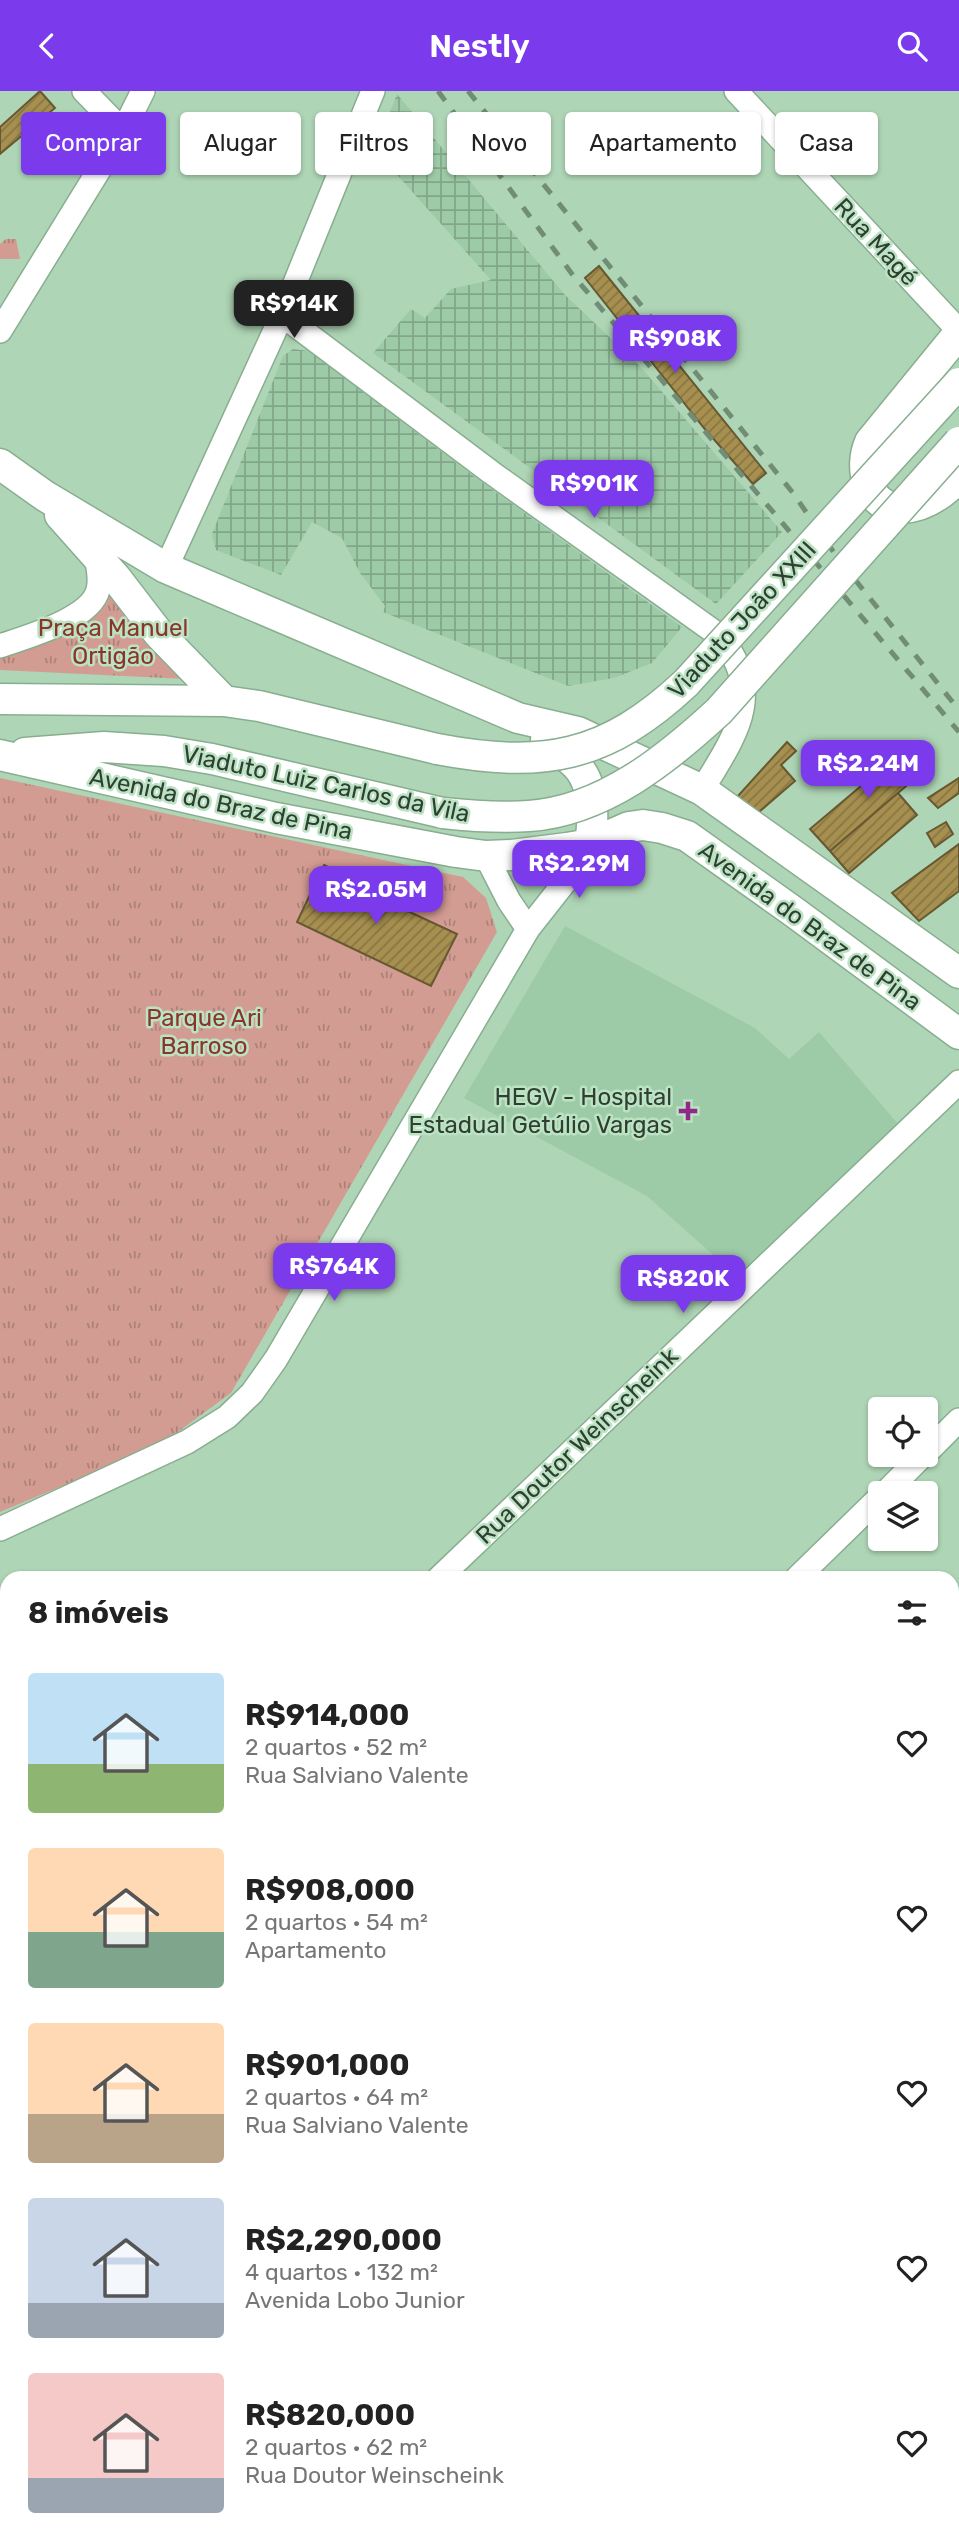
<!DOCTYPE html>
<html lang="pt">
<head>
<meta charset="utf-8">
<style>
	:root { --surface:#fff; --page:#f2f2f2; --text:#222; --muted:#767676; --accent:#7c3aed }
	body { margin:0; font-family:Rubik,sans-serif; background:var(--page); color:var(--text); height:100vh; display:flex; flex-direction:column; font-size:26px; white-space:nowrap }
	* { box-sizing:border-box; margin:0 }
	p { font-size:23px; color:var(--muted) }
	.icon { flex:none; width:38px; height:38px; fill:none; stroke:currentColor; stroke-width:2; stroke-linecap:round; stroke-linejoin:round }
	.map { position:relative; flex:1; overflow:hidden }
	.drawer { position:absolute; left:0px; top:1480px; width:959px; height:975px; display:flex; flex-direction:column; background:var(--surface); border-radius:21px 21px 0 0; box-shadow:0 2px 5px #0004 }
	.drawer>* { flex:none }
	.banner { position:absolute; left:21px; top:21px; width:917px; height:63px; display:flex; gap:14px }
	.fabs { position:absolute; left:868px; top:1306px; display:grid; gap:14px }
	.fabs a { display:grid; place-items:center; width:70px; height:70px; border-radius:7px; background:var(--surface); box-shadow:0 2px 5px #0004; font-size:35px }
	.price { position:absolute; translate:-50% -60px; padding:0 16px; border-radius:14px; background:var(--accent); color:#fff; font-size:23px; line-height:46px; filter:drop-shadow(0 2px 4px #0008) }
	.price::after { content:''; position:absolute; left:50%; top:42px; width:21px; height:16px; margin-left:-10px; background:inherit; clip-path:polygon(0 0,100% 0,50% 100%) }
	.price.current { background:#222; color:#fff }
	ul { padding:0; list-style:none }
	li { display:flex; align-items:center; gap:21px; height:175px; padding:0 28px }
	li span { display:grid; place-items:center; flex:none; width:196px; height:140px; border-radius:7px; color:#555 }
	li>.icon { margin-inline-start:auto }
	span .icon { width:84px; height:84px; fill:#fffc; stroke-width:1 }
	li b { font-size:30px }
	h2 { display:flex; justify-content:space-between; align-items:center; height:84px; padding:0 28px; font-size:30px }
	.chip { padding:0 24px; border-radius:7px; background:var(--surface); box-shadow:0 2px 5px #0004; font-size:24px; line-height:63px }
	.chip.current { background:var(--accent); color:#fff }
	header { display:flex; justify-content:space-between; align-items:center; height:91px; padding:0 28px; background:var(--accent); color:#fff; font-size:32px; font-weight:600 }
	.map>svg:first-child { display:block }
	.built { fill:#9ecba7 }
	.industrial { fill:url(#industrial-grid) }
	.park { fill:url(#park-tufts) }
	.building { fill:url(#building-hatch); stroke:#665831; stroke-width:2 }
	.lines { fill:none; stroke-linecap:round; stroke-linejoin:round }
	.minor-casing { stroke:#88ae8f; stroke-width:26 }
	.major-casing { stroke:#88ae8f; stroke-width:33 }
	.minor { stroke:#fff; stroke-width:23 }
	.major { stroke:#fff; stroke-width:30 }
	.rail { stroke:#718d76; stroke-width:5; stroke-dasharray:12 12; stroke-linecap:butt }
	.major-bridge-casing { stroke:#88ae8f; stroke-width:33; stroke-linecap:butt }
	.major-bridge { stroke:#fff; stroke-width:30 }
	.poi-dot { fill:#91278b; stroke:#bbe2c2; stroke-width:2.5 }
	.labels { text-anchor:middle; stroke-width:5; stroke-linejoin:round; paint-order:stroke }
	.street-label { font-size:24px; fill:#2f3f32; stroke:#bbe2c2 }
	.park-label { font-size:24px; fill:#893529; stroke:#bbe2c2 }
	.poi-label { font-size:24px; fill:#2f3f32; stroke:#bbe2c2; text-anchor:end }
</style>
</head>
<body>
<header><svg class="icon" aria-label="back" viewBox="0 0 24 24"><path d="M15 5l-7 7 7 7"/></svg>Nestly<svg class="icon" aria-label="search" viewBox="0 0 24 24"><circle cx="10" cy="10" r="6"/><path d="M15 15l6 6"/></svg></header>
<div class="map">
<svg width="959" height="2454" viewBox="0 0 959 2454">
	<defs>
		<pattern id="industrial-grid" width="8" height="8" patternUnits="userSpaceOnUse" patternTransform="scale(1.75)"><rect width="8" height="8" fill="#9ecba7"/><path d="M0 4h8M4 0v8" fill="none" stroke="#81a689"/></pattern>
		<pattern id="park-tufts" width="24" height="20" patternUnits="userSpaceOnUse" patternTransform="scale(1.75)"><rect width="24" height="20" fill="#d39c92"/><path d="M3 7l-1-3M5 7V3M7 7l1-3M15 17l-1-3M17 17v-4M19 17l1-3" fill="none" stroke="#ac8178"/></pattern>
		<pattern id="building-hatch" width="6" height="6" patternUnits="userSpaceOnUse" patternTransform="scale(1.75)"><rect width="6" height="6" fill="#a68f4f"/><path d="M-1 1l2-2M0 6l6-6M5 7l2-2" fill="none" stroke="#887642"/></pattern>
	</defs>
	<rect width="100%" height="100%" fill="#aed5b5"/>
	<path class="built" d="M565,835l190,102 34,31 30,-27 80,93 -161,152 -91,-81 -183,-98z"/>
	<path class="industrial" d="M397,3l168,201 74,70 143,167 -66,72 -343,-251 38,-44 14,9 26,-29 40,-9 -116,-130z
		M293,258l16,2 163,124 210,152 -30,36 -38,15 -46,8 -185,-74 2,-6 -25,-33 -18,-35 -30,-16 -31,53 -65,-25 -4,-16 71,-178z"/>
	<path class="park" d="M68,22l15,10 4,20c-15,13 -26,7 -40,-2l-1,-10 9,-11z
		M6,148h10l4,20h-20v-15z
		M113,492l73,96 -186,-9v-18l94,-39 13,-10z
		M0,687l463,99 23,21 11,34 -266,461 -71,52 -160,67z"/>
	<path class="building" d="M40,0l15,17 -55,46v-27z
		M599,175l167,207 -13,11 -49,-56 -119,-150z
		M787,651l9,9 -15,14 14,16 -36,31 -22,-15z
		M906,657l19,22 -95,81 -20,-22z
		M959,687v15l-21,15 -10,-10z
		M898,702l19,22 -68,58 -19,-22z
		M946,731l7,12 -18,13 -8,-14z
		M959,753v47l-40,30 -27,-28z
		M324,774l48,23 -3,5 88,41 -26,52 -134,-64z"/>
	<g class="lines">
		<g class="minor-casing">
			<path id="minor" d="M84,0l39,40
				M736,0l223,240
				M282,224l210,158 228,163c46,59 16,98 -18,154
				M0,240l123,-200 20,-40
				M166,477l116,-253 91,-224
				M0,555c26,-9 91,-27 98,-56 3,-11 0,-23 -2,-34
				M486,765l23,45 19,28
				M926,1362l33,-33
				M885,1402l39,-39
				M0,1438l187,-87 40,-25 25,-24 24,-34 252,-430 48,-61 14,-24
				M438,1488l521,-497
				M796,1488l84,-82
				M0,1612l7,6
				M952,1697l7,-7
				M0,1855l7,-9
				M952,1966l7,-8
				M0,2018l7,6
				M952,2354l7,5
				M0,2421l7,6
				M33,2448l7,6
				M548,2448l7,6
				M192,2454l7,-6
				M495,2454l6,-6
				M949,2454l10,-11"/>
		</g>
		<g class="major-casing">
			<path id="major" d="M959,242l-89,109c-12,26 -2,68 32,66 23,-1 42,-15 57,-31
				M0,373l45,32 121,72 352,150 60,14 124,58 257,183
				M60,424l56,63 43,56 65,67
				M0,608l224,2 35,5 178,43
				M546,649c9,8 21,16 30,25 19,20 18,53 14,79
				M25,662l79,-6 60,4 48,8 231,54
				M0,664l276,63 180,34 30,4 26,-1 55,-7 23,-4 39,-17 14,-2 19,3 25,8 107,76 165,122"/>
		</g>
		<use href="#minor" class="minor"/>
		<use href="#major" class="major"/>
		<path class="rail" d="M438,0l134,183 387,458
			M468,0l325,402 44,64 122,153"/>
		<g class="major-bridge-casing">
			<path id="major-bridge" d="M437,658c106,20 169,9 249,-66l273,-300
				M443,722c28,3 57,5 86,3 74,-5 138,-57 190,-105l240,-269"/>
		</g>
		<use href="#major-bridge" class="major-bridge"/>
	</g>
	<path class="poi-dot" d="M684.5 1009.5h7v7h7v7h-7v7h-7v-7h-7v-7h7z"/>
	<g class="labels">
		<g class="street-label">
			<text transform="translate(876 151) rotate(47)" y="8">Rua Magé</text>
			<text transform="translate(742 529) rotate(-47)" y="8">Viaduto João XXIII</text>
			<text transform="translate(326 693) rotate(12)" y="8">Viaduto Luiz Carlos da Vila</text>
			<text transform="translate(221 713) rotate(12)" y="8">Avenida do Braz de Pina</text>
			<text transform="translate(810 835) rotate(36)" y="8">Avenida do Braz de Pina</text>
			<text transform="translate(577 1355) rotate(-44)" y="8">Rua Doutor Weinscheink</text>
		</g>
		<g class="park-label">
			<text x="113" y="545">Praça Manuel<tspan x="113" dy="28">Ortigão</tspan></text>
			<text x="204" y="935">Parque Ari<tspan x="204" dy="28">Barroso</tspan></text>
		</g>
		<g class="poi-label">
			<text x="672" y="1014">HEGV - Hospital<tspan x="672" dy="28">Estadual Getúlio Vargas</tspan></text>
		</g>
	</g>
</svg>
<div class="fabs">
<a><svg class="icon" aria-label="locate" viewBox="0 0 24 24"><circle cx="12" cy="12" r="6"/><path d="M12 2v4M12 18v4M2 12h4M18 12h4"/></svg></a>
<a><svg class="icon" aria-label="layers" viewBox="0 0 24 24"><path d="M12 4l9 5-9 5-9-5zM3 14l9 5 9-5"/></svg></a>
</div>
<b class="price current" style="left:294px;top:249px">R$914K</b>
<b class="price" style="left:675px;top:284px">R$908K</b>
<b class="price" style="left:594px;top:429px">R$901K</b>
<b class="price" style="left:868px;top:709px">R$2.24M</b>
<b class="price" style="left:579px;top:809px">R$2.29M</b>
<b class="price" style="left:376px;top:835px">R$2.05M</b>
<b class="price" style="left:334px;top:1212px">R$764K</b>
<b class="price" style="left:683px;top:1224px">R$820K</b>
<div class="banner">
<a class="chip current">Comprar</a>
<a class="chip">Alugar</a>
<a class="chip">Filtros</a>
<a class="chip">Novo</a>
<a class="chip">Apartamento</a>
<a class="chip">Casa</a>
</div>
<section class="drawer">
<h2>8 imóveis<svg class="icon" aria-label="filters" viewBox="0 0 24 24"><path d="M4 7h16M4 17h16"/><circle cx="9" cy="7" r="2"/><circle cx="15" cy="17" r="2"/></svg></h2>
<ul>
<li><span style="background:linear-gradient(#bfe0f5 65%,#8fb573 0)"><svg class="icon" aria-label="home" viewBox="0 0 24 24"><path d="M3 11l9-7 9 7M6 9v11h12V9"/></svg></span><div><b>R$914,000</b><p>2 quartos · 52 m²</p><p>Rua Salviano Valente</p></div><svg class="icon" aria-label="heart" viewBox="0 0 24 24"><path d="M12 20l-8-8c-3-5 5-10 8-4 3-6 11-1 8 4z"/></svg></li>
<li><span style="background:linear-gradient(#ffd9b3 60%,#7fa58c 0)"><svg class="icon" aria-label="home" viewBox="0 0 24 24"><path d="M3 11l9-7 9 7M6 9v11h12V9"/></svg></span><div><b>R$908,000</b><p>2 quartos · 54 m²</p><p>Apartamento</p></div><svg class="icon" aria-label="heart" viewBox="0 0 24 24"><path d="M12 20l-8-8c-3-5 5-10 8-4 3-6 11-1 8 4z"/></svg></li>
<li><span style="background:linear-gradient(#ffd9b3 65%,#b9a48a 0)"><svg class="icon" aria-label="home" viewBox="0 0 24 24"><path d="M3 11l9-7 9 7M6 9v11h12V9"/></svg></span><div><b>R$901,000</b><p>2 quartos · 64 m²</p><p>Rua Salviano Valente</p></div><svg class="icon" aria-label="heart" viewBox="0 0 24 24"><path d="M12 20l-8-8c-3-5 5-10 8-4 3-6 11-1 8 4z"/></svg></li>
<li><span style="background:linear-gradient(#c9d6e8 75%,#9aa5b1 0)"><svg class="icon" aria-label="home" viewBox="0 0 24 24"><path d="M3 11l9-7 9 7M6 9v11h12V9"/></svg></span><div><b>R$2,290,000</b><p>4 quartos · 132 m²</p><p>Avenida Lobo Junior</p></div><svg class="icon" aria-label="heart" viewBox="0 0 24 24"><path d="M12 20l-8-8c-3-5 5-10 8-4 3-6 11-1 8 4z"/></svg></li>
<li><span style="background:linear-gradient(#f6c9c9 75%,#9aa5b1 0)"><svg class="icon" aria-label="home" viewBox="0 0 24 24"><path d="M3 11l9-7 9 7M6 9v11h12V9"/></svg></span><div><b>R$820,000</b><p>2 quartos · 62 m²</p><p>Rua Doutor Weinscheink</p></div><svg class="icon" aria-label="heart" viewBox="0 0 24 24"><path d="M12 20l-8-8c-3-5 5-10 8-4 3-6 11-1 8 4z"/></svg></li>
</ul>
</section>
</div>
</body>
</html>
